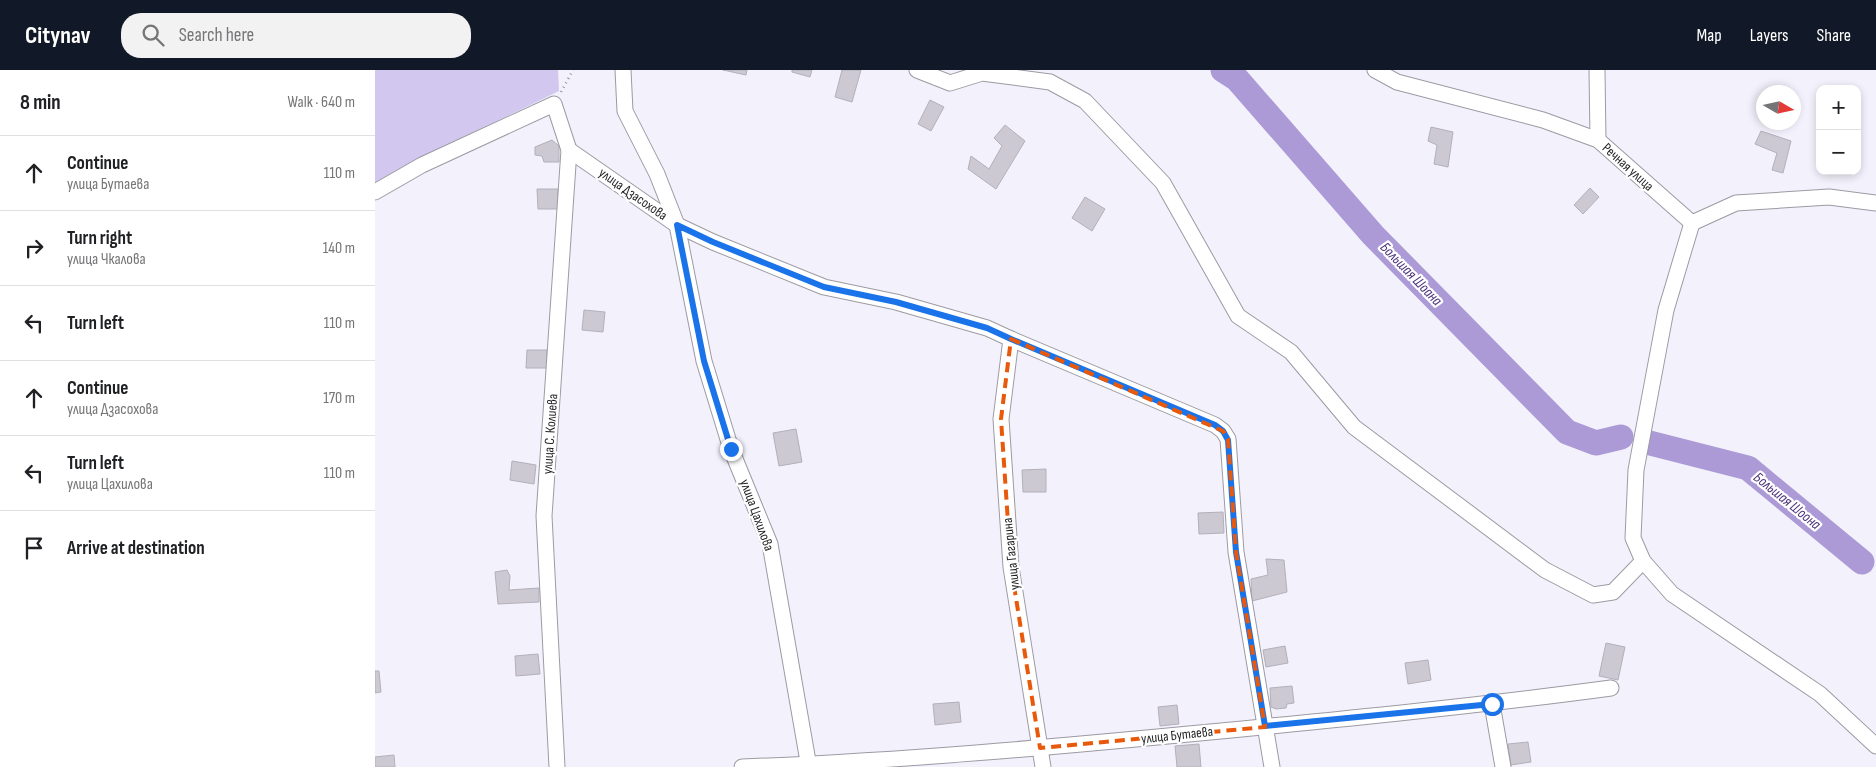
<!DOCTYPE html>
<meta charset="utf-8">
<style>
:root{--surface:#fff;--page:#f2f2f2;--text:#202124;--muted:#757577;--line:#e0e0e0;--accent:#111827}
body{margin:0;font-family:"Sofia Sans Condensed",sans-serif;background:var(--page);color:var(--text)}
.controls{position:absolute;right:15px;top:15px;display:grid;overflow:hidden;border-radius:10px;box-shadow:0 2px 8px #0003}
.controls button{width:45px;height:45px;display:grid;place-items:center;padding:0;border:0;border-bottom:1px solid var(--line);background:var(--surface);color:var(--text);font:25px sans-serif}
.compass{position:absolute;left:1381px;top:15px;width:45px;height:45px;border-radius:50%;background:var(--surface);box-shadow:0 2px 8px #0003;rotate:99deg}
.stop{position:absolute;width:15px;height:15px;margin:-11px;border:4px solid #1a73e8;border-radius:50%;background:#fff}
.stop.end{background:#1a73e8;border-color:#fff;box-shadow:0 1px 5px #0008}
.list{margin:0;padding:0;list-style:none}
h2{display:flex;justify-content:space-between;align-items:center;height:65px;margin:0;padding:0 20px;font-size:21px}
h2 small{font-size:16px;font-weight:400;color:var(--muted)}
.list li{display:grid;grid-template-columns:32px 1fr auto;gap:15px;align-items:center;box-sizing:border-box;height:75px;padding:0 20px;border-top:1px solid var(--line)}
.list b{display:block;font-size:19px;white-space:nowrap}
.list p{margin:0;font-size:16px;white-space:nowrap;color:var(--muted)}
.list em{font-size:16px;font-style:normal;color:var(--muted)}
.icon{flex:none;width:28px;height:28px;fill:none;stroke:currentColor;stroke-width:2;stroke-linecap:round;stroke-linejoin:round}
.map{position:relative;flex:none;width:1501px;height:697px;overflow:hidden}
header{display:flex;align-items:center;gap:30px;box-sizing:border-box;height:70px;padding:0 25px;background:var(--accent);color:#fff}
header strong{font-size:24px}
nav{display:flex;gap:28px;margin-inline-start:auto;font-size:18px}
.search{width:350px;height:45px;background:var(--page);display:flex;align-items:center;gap:12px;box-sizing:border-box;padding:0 18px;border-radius:20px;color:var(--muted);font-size:19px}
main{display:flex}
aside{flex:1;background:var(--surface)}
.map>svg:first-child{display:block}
.green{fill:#d2c7ee}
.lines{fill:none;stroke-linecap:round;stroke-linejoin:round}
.river{stroke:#ac9ad7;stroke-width:25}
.building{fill:#ccc9d3;stroke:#b3b0ba}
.minor-casing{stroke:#9c9aa3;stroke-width:17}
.path{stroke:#939198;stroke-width:2.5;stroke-dasharray:1 4;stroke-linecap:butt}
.minor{stroke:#fff;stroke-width:15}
.route{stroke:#1a73e8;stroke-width:6}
.marked{fill:none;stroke:#e8590c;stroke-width:4;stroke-dasharray:10 6;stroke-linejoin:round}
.labels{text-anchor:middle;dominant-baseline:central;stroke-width:4.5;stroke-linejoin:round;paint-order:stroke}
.street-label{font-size:14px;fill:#201f22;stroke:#fff}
.water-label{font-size:15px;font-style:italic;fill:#4e347d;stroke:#fff}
</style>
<header>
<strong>Citynav</strong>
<div class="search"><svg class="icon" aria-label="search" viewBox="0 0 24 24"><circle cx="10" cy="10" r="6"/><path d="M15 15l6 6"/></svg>Search here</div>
<nav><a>Map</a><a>Layers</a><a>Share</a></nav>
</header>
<main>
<aside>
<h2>8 min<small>Walk · 640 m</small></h2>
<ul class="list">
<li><svg class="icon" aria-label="ahead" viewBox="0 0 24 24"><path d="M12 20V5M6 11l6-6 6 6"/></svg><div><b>Continue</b><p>улица Бутаева</p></div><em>110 m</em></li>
<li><svg class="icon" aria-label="right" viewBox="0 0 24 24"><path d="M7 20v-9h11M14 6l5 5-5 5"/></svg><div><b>Turn right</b><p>улица Чкалова</p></div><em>140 m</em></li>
<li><svg class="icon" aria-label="left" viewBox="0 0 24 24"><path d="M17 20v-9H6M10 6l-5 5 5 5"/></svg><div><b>Turn left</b></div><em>110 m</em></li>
<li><svg class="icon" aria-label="ahead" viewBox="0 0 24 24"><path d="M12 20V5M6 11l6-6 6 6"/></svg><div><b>Continue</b><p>улица Дзасохова</p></div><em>170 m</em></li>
<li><svg class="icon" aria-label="left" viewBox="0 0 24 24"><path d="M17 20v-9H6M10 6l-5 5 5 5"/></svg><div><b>Turn left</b><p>улица Цахилова</p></div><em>110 m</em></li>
<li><svg class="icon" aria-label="arrive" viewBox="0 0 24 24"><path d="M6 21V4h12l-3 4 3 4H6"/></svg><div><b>Arrive at destination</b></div></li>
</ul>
</aside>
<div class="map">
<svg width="1501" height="697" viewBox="0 0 1501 697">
<rect width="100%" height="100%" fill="#f3f1fb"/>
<!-- green -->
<polygon class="green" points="0,0 183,0 184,21 33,94 0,113"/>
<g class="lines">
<!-- river -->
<g class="river">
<polyline points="848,0 862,9 998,165 1192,362 1221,373 1246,367"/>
<polyline points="1271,372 1373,398 1487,492"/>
</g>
</g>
<!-- building -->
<g class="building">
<polygon points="348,0 372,0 371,5"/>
<polygon points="417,0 437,0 435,7 417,2"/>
<polygon points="467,0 486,0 477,32 460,27"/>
<polygon points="555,30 569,37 556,61 543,54"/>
<polygon points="630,55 650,71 621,119 593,99 596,86 614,99 627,76 619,68"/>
<polygon points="1056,57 1078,62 1073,97 1059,94 1062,75 1053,71"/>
<polygon points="1386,61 1416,71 1408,103 1397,100 1402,83 1380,74"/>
<polygon points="177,70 184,76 184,92 169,92 167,86 160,85 160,77"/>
<polygon points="1215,118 1224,127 1208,144 1199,135"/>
<polygon points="162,119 183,119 183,139 163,139"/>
<polygon points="710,127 730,139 717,161 697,148"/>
<polygon points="209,240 230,242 228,262 207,260"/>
<polygon points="152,280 172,280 172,298 151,298"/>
<polygon points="421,359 427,392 404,396 398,363"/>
<polygon points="137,391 161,395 159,414 135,410"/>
<polygon points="671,399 671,422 648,422 647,400"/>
<polygon points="848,442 849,463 824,464 823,443"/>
<polygon points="891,489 909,490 912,522 877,531 876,509 893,505"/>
<polygon points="132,500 135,506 134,520 164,518 164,532 123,534 120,502"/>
<polygon points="1231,573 1250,577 1243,610 1224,606"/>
<polygon points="910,576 913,593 891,597 888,580"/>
<polygon points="163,584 165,604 141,606 140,586"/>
<polygon points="1053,590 1056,610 1033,614 1030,593"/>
<polygon points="0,601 4,601 6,622 0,623"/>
<polygon points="917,616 919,633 912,634 911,638 901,639 896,637 895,618"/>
<polygon points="584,632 586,652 560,655 558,634"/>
<polygon points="802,635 804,654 785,656 783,637"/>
<polygon points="1153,672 1156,692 1136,695 1133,674"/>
<polygon points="824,674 826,697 802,697 800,676"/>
<polygon points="19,685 20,697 0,697 0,687"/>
</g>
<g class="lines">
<!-- minor casing -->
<g class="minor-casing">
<g id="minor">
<polyline points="248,0 250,41 282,104 302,155 329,291 356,379 395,474 434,697"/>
<polyline points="542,0 575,13 607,3 675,12 710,31 788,113 863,246 916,282 979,357 1170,500 1218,525 1238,522 1268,491"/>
<polyline points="1000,0 1022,12 1168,50 1223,70 1317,153 1361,133 1454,127 1501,133"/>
<polyline points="1222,0 1223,70"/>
<polyline points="194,80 302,155 338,172 449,217 521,232 612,258 636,269 840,355 848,361 853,369 861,482 897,697"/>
<polyline points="0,122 47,95 179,34 194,80 169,446 182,697"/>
<polyline points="1317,153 1291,240 1261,400 1258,468 1268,491 1297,524 1445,624 1501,676"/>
<polyline points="636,269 626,349 636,497 668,697"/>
<polyline points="1117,634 1128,697"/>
<path d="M367,697C524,691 679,677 835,662C969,649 1102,636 1236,618"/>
</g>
</g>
<!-- path -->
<polyline class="path" points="186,22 198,0"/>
<!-- minor -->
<use href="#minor" class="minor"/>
</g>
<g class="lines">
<!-- route -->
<polyline class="route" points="356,379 329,291 302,155 338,172 449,217 521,232 612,258 636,269 840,355 848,361 853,370 861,482 890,656 1117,634"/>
</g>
<!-- marked area -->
<path class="marked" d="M636,269L848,361L853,369L861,482L890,657L665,678L636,497L626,349Z"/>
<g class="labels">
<!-- street labels -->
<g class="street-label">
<text transform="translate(1253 97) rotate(42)">Речная улица</text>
<text transform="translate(258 124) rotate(35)">улица Дзасохова</text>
<text transform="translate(175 364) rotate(-86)">улица С. Колиева</text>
<text transform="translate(382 445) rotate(70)">улица Цахилова</text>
<text transform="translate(636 484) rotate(-96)">улица Гагарина</text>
<text transform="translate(802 665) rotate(-6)">улица Бутаева</text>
</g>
<!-- water labels -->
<g class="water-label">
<text transform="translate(1036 204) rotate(46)">Большая Шоана</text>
<text transform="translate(1412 431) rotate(39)">Большая Шоона</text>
</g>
</g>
</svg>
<div class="controls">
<button>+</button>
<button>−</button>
</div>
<svg class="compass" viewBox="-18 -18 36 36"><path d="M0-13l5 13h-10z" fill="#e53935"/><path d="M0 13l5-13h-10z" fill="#757577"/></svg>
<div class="stop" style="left:1117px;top:634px"></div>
<div class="stop end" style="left:356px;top:379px"></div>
</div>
</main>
